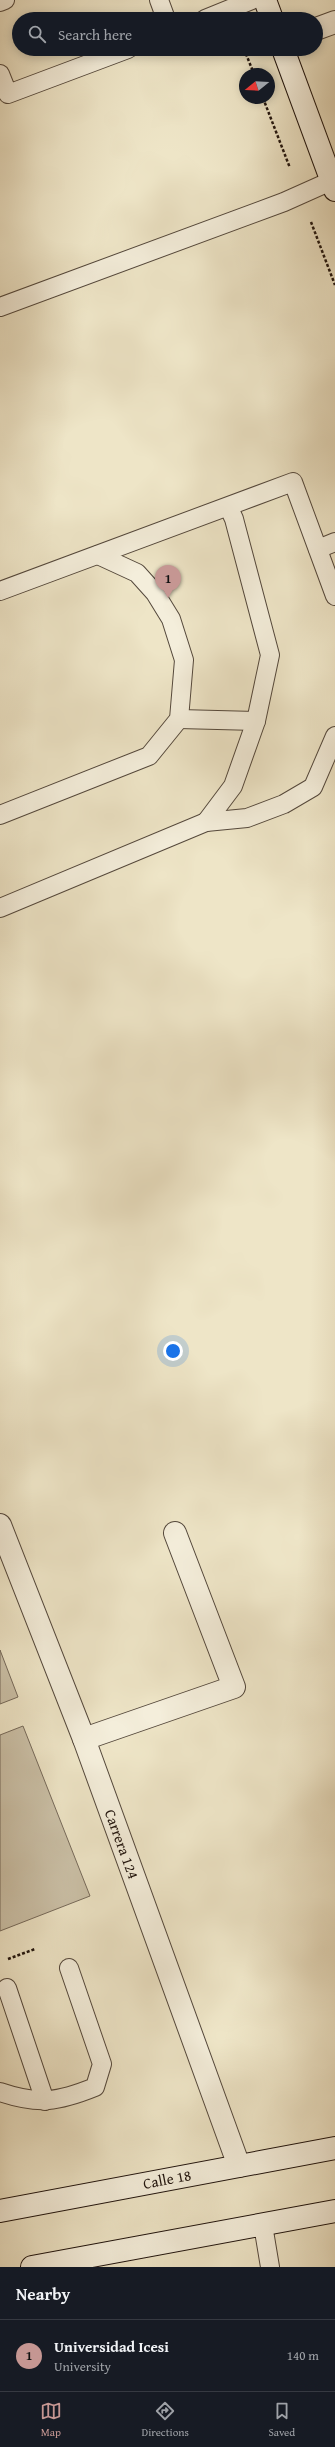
<!DOCTYPE html>
<style>
:root{--surface:#171b24;--page:#20242c;--text:#f1f3f6;--muted:#9ea1a6;--line:#363941;--accent:#c59692}
body{margin:0;font-family:"Gentium Book Plus",serif;background:var(--page);color:var(--text)}
.compass{position:absolute;left:239px;top:68px;width:36px;height:36px;border-radius:50%;background:var(--surface);box-shadow:0 2px 10px #0003;rotate:252deg}
.you{position:absolute;left:173px;top:1351px;width:14px;height:14px;margin:-10px;border:3px solid #fff;border-radius:50%;background:#1a73e8;box-shadow:0 0 0 6px #1a73e833}
.badge{display:grid;place-items:center;width:26px;height:26px;border-radius:50%;background:var(--accent);color:#111;font-size:13px;font-weight:700}
.pin{position:absolute;translate:-50% -33px;filter:drop-shadow(0 1px 2px #0008)}
.pin::after{content:'';position:absolute;top:21px;width:14px;height:12px;background:inherit;clip-path:polygon(0 0,100% 0,50% 100%)}
.list{margin:0;padding:0;list-style:none}
h2{display:flex;justify-content:space-between;align-items:center;height:52px;margin:0;padding:0 16px;font-size:17px}
h2 small{font-size:13px;font-weight:400;color:var(--muted)}
.list li{display:grid;grid-template-columns:26px 1fr auto;gap:12px;align-items:center;box-sizing:border-box;height:72px;padding:0 16px;border-top:1px solid var(--line)}
.list b{display:block;font-size:15px;white-space:nowrap}
.list p{margin:0;font-size:13px;white-space:nowrap;color:var(--muted)}
.list em{font-size:13px;font-style:normal;color:var(--muted)}
.icon{flex:none;width:22px;height:22px;fill:none;stroke:currentColor;stroke-width:2;stroke-linecap:round;stroke-linejoin:round}
.map{position:relative;flex:none;width:335px;height:2267px;overflow:hidden}
.search{position:absolute;background:var(--surface);box-shadow:0 2px 10px #0003;left:12px;right:12px;top:12px;height:44px;display:flex;align-items:center;gap:10px;box-sizing:border-box;padding:0 14px;border-radius:22px;color:var(--muted);font-size:15px}
.sheet{height:124px;background:var(--surface)}
nav{display:flex;justify-content:space-around;align-items:center;box-sizing:border-box;height:56px;border-top:1px solid var(--line);background:var(--surface);font-size:11px;color:var(--muted)}
nav a{display:grid;justify-items:center;gap:2px}
nav .on{color:var(--accent)}
.map>svg:first-child{display:block}
.green{fill:#cbc1a8;stroke:#766a5b}
.lines{fill:none;stroke-linecap:round;stroke-linejoin:round}
.service-casing{stroke:#54483c;stroke-width:20}
.minor-casing{stroke:#54483c;stroke-width:24}
.secondary-casing{stroke:#20140e;stroke-width:24}
.path{stroke:#20140e;stroke-width:2.5;stroke-dasharray:3 2;stroke-linecap:butt}
.service{stroke:#f4eedb;stroke-width:18}
.minor{stroke:#f4eedb;stroke-width:22}
.secondary{stroke:#f4eedb;stroke-width:22}
.labels{text-anchor:middle;dominant-baseline:central;stroke-width:3.5;stroke-linejoin:round;paint-order:stroke}
.street-label{font-size:15px;fill:#20140e;stroke:#f4eedb}
</style>
<div class="map">
<svg width="335" height="2267" viewBox="0 0 335 2267">
<rect width="100%" height="100%" fill="#eee5c7"/>
<filter id="stains"><feTurbulence type="fractalNoise" baseFrequency=".005" numOctaves="4"/><feColorMatrix values="0 0 0 0 .2 0 0 0 0 .09 0 0 0 0 .02 0 0 0 .5 -.17"/></filter>
<radialGradient id="worn" r=".72"><stop offset=".6" stop-color="#630" stop-opacity="0"/><stop offset="1" stop-color="#630" stop-opacity=".3"/></radialGradient>
<!-- green -->
<g class="green">
<polygon points="0,1650 18,1697 0,1704"/>
<polygon points="23,1726 90,1896 0,1931 0,1735"/>
</g>
<g class="lines">
<!-- service casing -->
<g class="service-casing">
<g id="service">
<polyline points="159,0 166,19"/>
<polyline points="0,2 5,0"/>
<polyline points="205,19 252,0"/>
<polyline points="0,74 8,94 128,49"/>
<polyline points="0,307 284,202 331,181"/>
<polyline points="318,549 335,542"/>
<polyline points="0,591 293,482 335,596"/>
<polyline points="179,719 256,721"/>
<polyline points="0,815 149,756 179,719 184,660 171,619 155,593 137,573 98,555"/>
<polyline points="206,822 233,786 256,721 270,655 234,519 229,508"/>
<polyline points="0,908 206,822 247,818 284,804 313,787 335,736"/>
<polyline points="7,1988 45,2101"/>
<path d="M0,2092C38,2105 58,2102 95,2087L102,2064L69,1968"/>
<polyline points="263,2225 270,2267"/>
</g>
</g>
<!-- minor casing -->
<g class="minor-casing">
<g id="minor">
<polyline points="316,29 335,22"/>
<polyline points="0,1525 84,1739 239,2166"/>
<polyline points="84,1739 234,1687 175,1533"/>
</g>
</g>
<!-- secondary casing -->
<g class="secondary-casing">
<g id="secondary">
<polyline points="265,0 272,19"/>
<polyline points="283,49 335,190"/>
<polyline points="0,2211 335,2148"/>
<polyline points="32,2267 335,2211"/>
</g>
</g>
<!-- path -->
<g class="path">
<polyline points="244,49 254,74"/>
<polyline points="263,98 290,168"/>
<polyline points="311,222 335,285"/>
<polyline points="8,1959 35,1949"/>
</g>
<!-- service -->
<use href="#service" class="service"/>
<!-- minor -->
<use href="#minor" class="minor"/>
<!-- secondary -->
<use href="#secondary" class="secondary"/>
</g>
<g class="labels">
<!-- street labels -->
<g class="street-label">
<text transform="translate(122 1844) rotate(70)">Carrera 124</text>
<text transform="translate(167 2179) rotate(-11)">Calle 18</text>
</g>
</g>
<rect width="100%" height="100%" filter="url(#stains)"/>
<rect width="100%" height="100%" fill="url(#worn)"/>
</svg>
<svg class="compass" viewBox="-18 -18 36 36"><path d="M0-13l5 13h-10z" fill="#e53935"/><path d="M0 13l5-13h-10z" fill="#9ea1a6"/></svg>
<div class="you"></div>
<div class="pin badge" style="left:168px;top:598px">1</div>
<div class="search"><svg class="icon" aria-label="search" viewBox="0 0 24 24"><circle cx="10" cy="10" r="6"/><path d="M15 15l6 6"/></svg>Search here</div>
</div>
<section class="sheet">
<h2>Nearby<small></small></h2>
<ul class="list">
<li><span class="badge">1</span><div><b>Universidad Icesi</b><p>University</p></div><em>140 m</em></li>
</ul>
</section>
<nav>
<a class="on"><svg class="icon" aria-label="map" viewBox="0 0 24 24"><path d="M3 6l6-2 6 2 6-2v14l-6 2-6-2-6 2zM9 4v14M15 6v14"/></svg>Map</a>
<a><svg class="icon" aria-label="directions" viewBox="0 0 24 24"><path d="M12 3l9 9-9 9-9-9zM9 14v-3h6M13 9l2 2-2 2"/></svg>Directions</a>
<a><svg class="icon" aria-label="saved" viewBox="0 0 24 24"><path d="M7 4h10v16l-5-4-5 4z"/></svg>Saved</a>
</nav>
